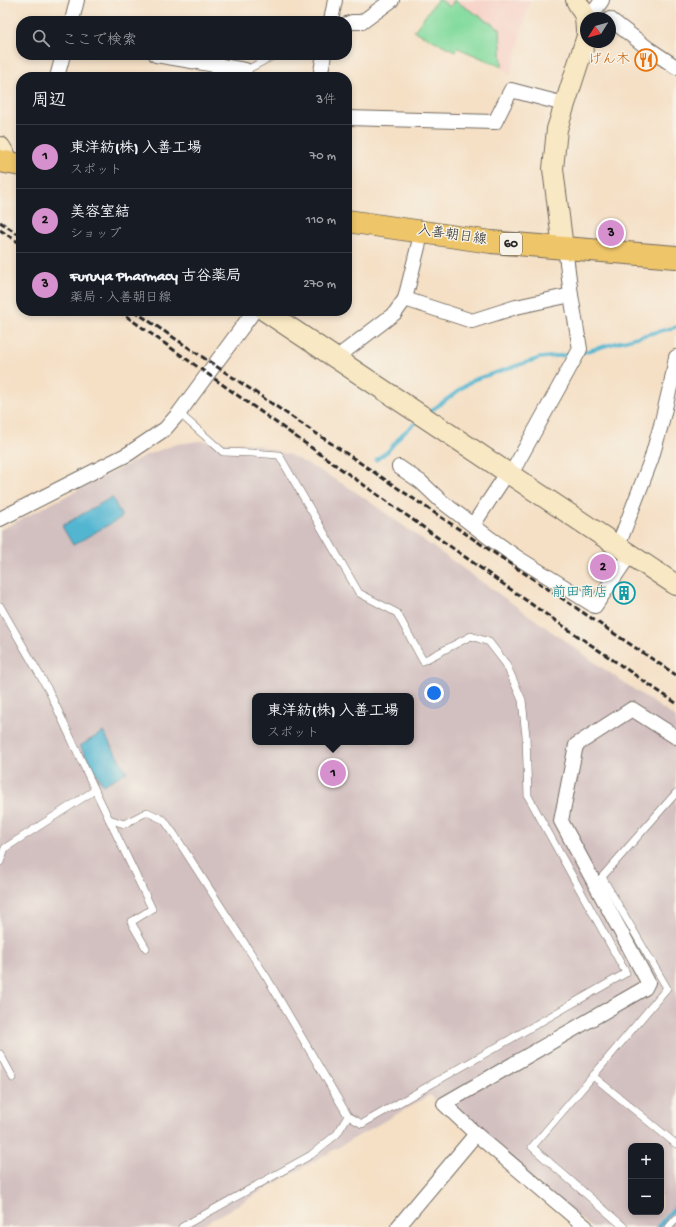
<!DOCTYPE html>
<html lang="ja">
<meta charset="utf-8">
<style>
:root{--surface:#171b24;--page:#20242c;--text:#f1f3f6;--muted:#9ea1a6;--line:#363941;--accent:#d690ce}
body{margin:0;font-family:"Gochi Hand","Klee One",sans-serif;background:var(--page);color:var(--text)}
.controls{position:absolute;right:12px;bottom:12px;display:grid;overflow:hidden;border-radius:8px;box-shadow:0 2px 6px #0003}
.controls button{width:36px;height:36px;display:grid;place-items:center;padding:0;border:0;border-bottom:1px solid var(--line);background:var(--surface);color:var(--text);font:20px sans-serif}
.compass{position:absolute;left:580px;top:12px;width:36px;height:36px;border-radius:50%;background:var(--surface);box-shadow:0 2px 6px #0003;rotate:233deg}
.you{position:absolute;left:434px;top:693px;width:14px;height:14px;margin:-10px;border:3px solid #fff;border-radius:50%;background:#1a73e8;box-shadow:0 0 0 6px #1a73e833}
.badge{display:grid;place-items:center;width:26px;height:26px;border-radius:50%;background:var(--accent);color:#111;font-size:13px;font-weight:700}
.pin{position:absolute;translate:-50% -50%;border:2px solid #fff;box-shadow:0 1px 4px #0006}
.popup{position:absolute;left:252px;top:693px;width:162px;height:52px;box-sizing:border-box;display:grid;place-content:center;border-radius:8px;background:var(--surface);filter:drop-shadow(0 1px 3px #0005);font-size:13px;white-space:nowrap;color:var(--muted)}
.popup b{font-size:15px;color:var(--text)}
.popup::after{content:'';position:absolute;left:50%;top:100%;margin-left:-8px;border:8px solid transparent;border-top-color:var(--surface)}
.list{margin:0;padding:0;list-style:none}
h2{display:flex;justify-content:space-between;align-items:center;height:52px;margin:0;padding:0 16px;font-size:17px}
h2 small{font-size:13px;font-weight:400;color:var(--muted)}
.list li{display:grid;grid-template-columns:26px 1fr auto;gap:12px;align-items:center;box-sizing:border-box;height:64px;padding:0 16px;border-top:1px solid var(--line)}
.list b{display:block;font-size:15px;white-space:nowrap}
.list p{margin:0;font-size:13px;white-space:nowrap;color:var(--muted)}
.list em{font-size:13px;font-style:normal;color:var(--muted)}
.icon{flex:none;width:22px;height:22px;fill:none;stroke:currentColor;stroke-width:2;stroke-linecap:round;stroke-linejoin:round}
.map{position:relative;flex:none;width:676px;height:1227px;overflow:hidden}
.search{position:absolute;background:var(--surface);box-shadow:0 2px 6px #0003;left:16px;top:16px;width:336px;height:44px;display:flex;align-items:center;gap:10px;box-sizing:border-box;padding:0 14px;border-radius:16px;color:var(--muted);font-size:15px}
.panel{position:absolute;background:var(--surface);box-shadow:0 2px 6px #0003;left:16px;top:72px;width:336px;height:244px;border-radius:16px}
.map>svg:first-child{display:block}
.built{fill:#f7d1c6}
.industrial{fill:#d2bfbf;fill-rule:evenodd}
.green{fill:#84db9f;stroke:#588365}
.water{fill:#52b6d1;stroke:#3e707e}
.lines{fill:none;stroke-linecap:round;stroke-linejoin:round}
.stream{stroke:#52b6d1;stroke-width:3.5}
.lane-casing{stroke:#726a61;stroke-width:8}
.street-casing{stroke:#726a61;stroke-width:16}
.secondary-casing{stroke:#726a61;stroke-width:22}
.primary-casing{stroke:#726a61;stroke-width:24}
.lane{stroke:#fff;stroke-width:7}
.street{stroke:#fff;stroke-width:14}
.secondary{stroke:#f8e8c3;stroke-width:20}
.primary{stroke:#eec569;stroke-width:22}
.rail{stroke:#2b2b2b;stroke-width:3;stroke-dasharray:6 3;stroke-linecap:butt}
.labels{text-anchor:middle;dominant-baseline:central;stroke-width:3;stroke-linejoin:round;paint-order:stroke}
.shield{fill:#f7f3e8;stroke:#686764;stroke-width:1}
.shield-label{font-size:13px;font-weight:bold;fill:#2b2b2b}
.food-label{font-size:14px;fill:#c56008;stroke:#f7f3e8;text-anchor:end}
.street-label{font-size:14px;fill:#2b2b2b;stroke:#f7f3e8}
.culture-label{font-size:14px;fill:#0d838f;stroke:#f7f3e8;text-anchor:end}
</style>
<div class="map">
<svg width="676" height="1227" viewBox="0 0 676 1227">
<rect width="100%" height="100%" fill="#f7f3e8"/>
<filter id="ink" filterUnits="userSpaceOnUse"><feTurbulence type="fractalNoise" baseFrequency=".025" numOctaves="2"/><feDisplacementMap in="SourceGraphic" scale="8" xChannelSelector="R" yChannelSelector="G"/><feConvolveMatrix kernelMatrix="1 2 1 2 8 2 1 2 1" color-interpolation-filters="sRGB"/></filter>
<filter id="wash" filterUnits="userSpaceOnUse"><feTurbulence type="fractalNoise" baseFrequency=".012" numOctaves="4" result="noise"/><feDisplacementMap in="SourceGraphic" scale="16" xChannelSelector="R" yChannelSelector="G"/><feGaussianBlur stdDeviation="0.9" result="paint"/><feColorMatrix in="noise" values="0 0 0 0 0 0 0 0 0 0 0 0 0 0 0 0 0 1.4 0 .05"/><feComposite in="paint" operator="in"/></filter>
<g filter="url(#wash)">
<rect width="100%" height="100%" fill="#f5e0c6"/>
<!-- built -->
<polygon class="built" points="437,0 530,0 510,76 502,67 458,48 455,51 414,31"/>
<!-- industrial -->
<path class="industrial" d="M199,441L231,442L253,444L290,455L322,472L353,490L607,671L676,718V1227H591L430,1095L199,1227H0V530L146,455L177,444ZM255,696H411V742H255ZM631,1146H661V1212H631Z"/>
<!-- green -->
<polygon class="green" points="437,0 441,0 450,7 454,0 500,29 502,67 458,48 455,51 414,31"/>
<!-- water -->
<g class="water">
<polygon points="112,497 122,517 73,545 62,526"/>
<polygon points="103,732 127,772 103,785 80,746"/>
</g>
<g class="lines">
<!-- stream -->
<g class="stream">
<polyline points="584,352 633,338 676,327"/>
<polyline points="428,413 473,380 540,358 574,354"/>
<polyline points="376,460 388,451 402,434 419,420"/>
<polyline points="658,1227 676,1206"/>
</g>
</g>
</g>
<g filter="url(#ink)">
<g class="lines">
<!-- lane casing -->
<g class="lane-casing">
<g id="lane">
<polyline points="233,77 275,55"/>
<polyline points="179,413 223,452 252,453 279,455 359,593 397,613 423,661 471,636 489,642 506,664 522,700 526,736 528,796 626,973 362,1124 348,1116"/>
<polyline points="0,606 49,691 95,790 5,848 0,862"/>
<polyline points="95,790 152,909 131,922 146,948"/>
<polyline points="676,793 602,877 667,988 593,1076 676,1144"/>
<polyline points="109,819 124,824 147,812 164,820 174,834 267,978 348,1116 337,1134 311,1155 182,1227"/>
<polyline points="0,1054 13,1078"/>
<polyline points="593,1076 532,1147 624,1227"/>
<polyline points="669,1227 676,1219"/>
</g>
</g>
<!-- street casing -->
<g class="street-casing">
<g id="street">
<polyline points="585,16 596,9 602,0"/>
<polyline points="610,19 649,49 676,67"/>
<polyline points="72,21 77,0"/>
<polyline points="331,21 335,0"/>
<polyline points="347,24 352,22 362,22 392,0"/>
<polyline points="156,55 245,70"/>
<polyline points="57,77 63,55"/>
<polyline points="320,77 324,55"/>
<polyline points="347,118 495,122 511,90 564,104"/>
<polyline points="405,299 422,231"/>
<polyline points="676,357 672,379 676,380"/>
<polyline points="336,358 395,313 405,299 472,321 516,307 571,295"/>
<polyline points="399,467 421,482 441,501 491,539 518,558 595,606 630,554"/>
<polyline points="511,474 580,349 571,295 566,255 563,248"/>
<polyline points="0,519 128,454 165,429 179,413 254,311"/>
<polyline points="473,525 508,472"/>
<polyline points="618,546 651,460 661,425 672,379"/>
<polyline points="398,1227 476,1134"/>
<polyline points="586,1227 476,1134 444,1104 645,988 648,982 561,821 576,745 632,709 676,737"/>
</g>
</g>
<!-- secondary casing -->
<g class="secondary-casing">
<g id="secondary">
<polyline points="576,0 585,16 586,30"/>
<polyline points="0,147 9,162"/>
<polyline points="563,248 553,169 557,129 586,39"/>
<polyline points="265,311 676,585"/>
</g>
</g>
<!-- primary casing -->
<g class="primary-casing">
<g id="primary">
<polyline points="0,161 21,165"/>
<polyline points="347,221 491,242 676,257"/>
</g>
</g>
<!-- lane -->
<use href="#lane" class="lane"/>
<!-- street -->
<use href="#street" class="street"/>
<!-- secondary -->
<use href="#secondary" class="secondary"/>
<!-- primary -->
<use href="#primary" class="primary"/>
<!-- rail -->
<g class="rail">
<polyline points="0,222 21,236"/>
<polyline points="0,230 21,244"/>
<polyline points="119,311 534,606 676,703"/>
<polyline points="134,311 676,675"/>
</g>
</g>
</g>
<!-- icons -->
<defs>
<g id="restaurant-ring" transform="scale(1.15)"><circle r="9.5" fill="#f7f3e8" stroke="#e8710a" stroke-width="1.5"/><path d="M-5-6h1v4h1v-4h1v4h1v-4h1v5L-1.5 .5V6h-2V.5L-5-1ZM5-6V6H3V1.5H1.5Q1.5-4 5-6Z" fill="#e8710a"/></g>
<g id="building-ring" transform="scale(1.15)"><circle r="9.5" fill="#f7f3e8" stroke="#0f9aa8" stroke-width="1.5"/><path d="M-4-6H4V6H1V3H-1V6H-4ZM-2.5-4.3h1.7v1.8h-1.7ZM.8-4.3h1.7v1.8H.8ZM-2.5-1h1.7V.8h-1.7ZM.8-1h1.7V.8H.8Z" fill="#0f9aa8"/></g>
</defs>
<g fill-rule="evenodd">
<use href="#restaurant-ring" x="646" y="60"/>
<use href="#building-ring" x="624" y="593"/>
</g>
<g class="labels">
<!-- shield labels -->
<rect class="shield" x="500" y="233" width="22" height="22" rx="3"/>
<g class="shield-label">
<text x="511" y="244">60</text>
</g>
<!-- food labels -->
<g class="food-label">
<text x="630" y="60">げん木</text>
</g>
<!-- street labels -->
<g class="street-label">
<text transform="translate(452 236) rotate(8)">入善朝日線</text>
</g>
<!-- culture labels -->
<g class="culture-label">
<text x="608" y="593">前田商店</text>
</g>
</g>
</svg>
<div class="controls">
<button>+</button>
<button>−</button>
</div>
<svg class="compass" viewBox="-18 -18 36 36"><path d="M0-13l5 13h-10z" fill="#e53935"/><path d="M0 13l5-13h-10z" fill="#9ea1a6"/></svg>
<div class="you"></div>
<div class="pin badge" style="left:333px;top:773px">1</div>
<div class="popup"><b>東洋紡(株) 入善工場</b>スポット</div>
<div class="pin badge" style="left:603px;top:567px">2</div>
<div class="pin badge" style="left:611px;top:233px">3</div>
<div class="search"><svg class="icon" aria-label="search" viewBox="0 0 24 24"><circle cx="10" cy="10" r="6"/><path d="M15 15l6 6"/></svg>ここで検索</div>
<section class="panel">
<h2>周辺<small>3件</small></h2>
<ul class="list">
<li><span class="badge">1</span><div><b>東洋紡(株) 入善工場</b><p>スポット</p></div><em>70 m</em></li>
<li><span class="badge">2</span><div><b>美容室結</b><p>ショップ</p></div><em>110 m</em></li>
<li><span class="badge">3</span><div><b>Furuya Pharmacy 古谷薬局</b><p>薬局 · 入善朝日線</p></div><em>270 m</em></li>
</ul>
</section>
</div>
